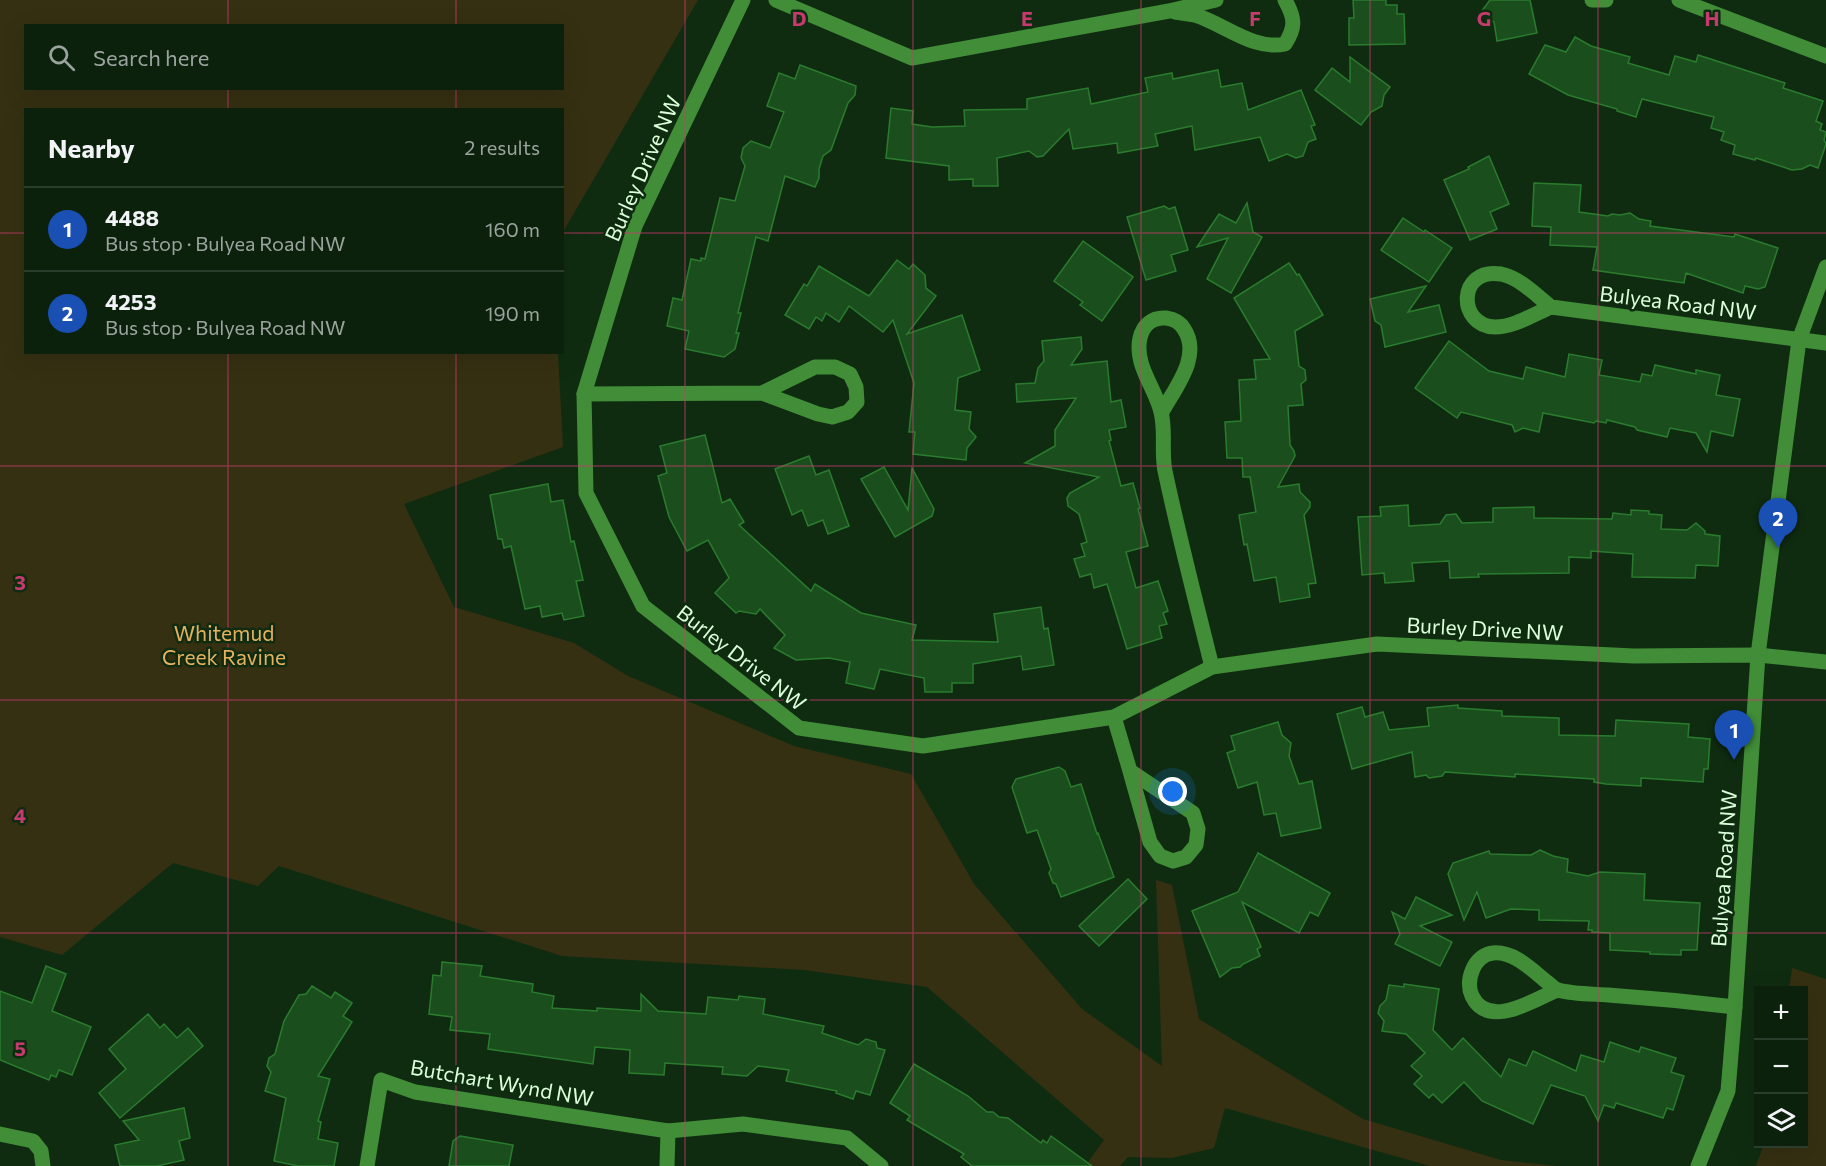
<!DOCTYPE html>
<meta charset="utf-8">
<style>
:root{--surface:#0b210c;--page:#192e1a;--text:#f1f3f6;--muted:#9aa39d;--line:#2b3e2d;--accent:#0b8043}
body{margin:0;font-family:Commissioner,sans-serif;background:var(--page);color:var(--text)}
.controls{position:absolute;right:18px;bottom:18px;display:grid;overflow:hidden;border-radius:0px;box-shadow:0 6px 24px #0002}
.controls button{width:54px;height:54px;display:grid;place-items:center;padding:0;border:0;border-bottom:2px solid var(--line);background:var(--surface);color:var(--text);font:30px sans-serif}
.you{position:absolute;left:1173px;top:792px;width:21px;height:21px;margin:-15px;border:4px solid #fff;border-radius:50%;background:#1a73e8;box-shadow:0 0 0 9px #1a73e833}
.badge{display:grid;place-items:center;width:39px;height:39px;border-radius:50%;background:var(--accent);color:#fff;font-size:20px;font-weight:700}
.pin{position:absolute;translate:-50% -50px;filter:drop-shadow(0 2px 3px #0008)}
.pin::after{content:'';position:absolute;top:32px;width:21px;height:18px;background:inherit;clip-path:polygon(0 0,100% 0,50% 100%)}
.list{margin:0;padding:0;list-style:none}
h2{display:flex;justify-content:space-between;align-items:center;height:78px;margin:0;padding:0 24px;font-size:26px}
h2 small{font-size:20px;font-weight:400;color:var(--muted)}
.list li{display:grid;grid-template-columns:39px 1fr auto;gap:18px;align-items:center;box-sizing:border-box;height:84px;padding:0 24px;border-top:2px solid var(--line)}
.list b{display:block;font-size:22px;white-space:nowrap}
.list p{margin:0;font-size:20px;white-space:nowrap;color:var(--muted)}
.list em{font-size:20px;font-style:normal;color:var(--muted)}
.icon{flex:none;width:33px;height:33px;fill:none;stroke:currentColor;stroke-width:2;stroke-linecap:round;stroke-linejoin:round}
.map{position:relative;flex:none;width:1826px;height:1166px;overflow:hidden}
.search{position:absolute;background:var(--surface);box-shadow:0 6px 24px #0002;left:24px;top:24px;width:540px;height:66px;display:flex;align-items:center;gap:15px;box-sizing:border-box;padding:0 21px;border-radius:0px;color:var(--muted);font-size:22px}
.panel{position:absolute;background:var(--surface);box-shadow:0 6px 24px #0002;left:24px;top:108px;width:540px;height:246px;border-radius:0px}
.map>svg:first-child{display:block}
.green{fill:#363012;fill-rule:evenodd}
.building{fill:#1a4e1d;stroke:#2b7b2f;stroke-width:1.5}
.lines{fill:none;stroke-linecap:round;stroke-linejoin:round}
.minor{stroke:#418d38;stroke-width:15}
.grid{fill:none;stroke:#c63b6e;stroke-width:1.5;stroke-opacity:0.55}
.labels{text-anchor:middle;dominant-baseline:central;stroke-width:5;stroke-linejoin:round;paint-order:stroke}
.street-label{font-size:21px;fill:#dbffda;stroke:#0f2c10}
.park-label{font-size:21px;fill:#e7b15e;stroke:#0f2c10}
.grid-label{font-size:20px;text-anchor:middle;font-weight:bold;fill:#c63b6e;stroke:#0f2c10;stroke-width:5;stroke-linejoin:round;paint-order:stroke}
</style>
<div class="map">
<svg width="1826" height="1166" viewBox="0 0 1826 1166">
<rect width="100%" height="100%" fill="#0f2c10"/>
<!-- green -->
<g class="green">
<path d="M0,0H698L563,232L562,110H26V352L558,353L563,447L404,504L454,607L574,643L628,676L794,746L911,774L974,884L1082,1009L1162,1066L1156,880L1172,885L1199,1019L1363,1119L1501,1160L1557,1166H1430L1225,1108L1214,1148L1172,1158L1128,1157L1120,1166H1085L1104,1140L927,987L804,970L562,956L279,866L258,886L173,863L62,955L0,937ZM26,26H562V88H26Z"/>
<polygon points="1792,968 1826,979 1826,1166 1756,1166 1764,1144 1804,1144 1804,990 1789,990"/>
</g>
<!-- building -->
<g class="building">
<polygon points="1353,0 1386,0 1386,5 1397,5 1397,14 1404,14 1405,44 1349,45 1349,18 1354,18"/>
<polygon points="1490,0 1530,0 1537,33 1497,41 1494,22 1487,18 1481,12"/>
<polygon points="1575,37 1591,46 1630,57 1628,63 1669,75 1675,56 1696,62 1698,55 1785,83 1783,88 1823,101 1816,121 1822,124 1820,130 1826,132 1824,140 1826,144 1818,168 1810,165 1802,169 1792,170 1756,158 1755,160 1733,154 1735,145 1721,140 1724,132 1711,128 1714,117 1642,99 1636,117 1617,111 1617,109 1568,95 1529,74 1545,45 1566,52"/>
<polygon points="1350,57 1390,87 1384,95 1382,106 1371,112 1361,125 1315,90 1332,68 1350,82"/>
<polygon points="800,65 856,86 855,95 848,103 831,150 823,156 819,169 819,178 815,187 785,176 768,241 756,237 738,313 741,313 736,333 739,333 735,349 724,357 685,349 689,331 667,326 673,298 682,300 691,259 701,261 701,258 705,259 720,198 735,201 745,166 741,158 743,148 751,141 770,148 784,112 767,106 779,73 795,79"/>
<polygon points="1218,70 1221,87 1242,83 1248,110 1301,90 1315,125 1311,126 1316,139 1308,142 1303,156 1296,158 1287,154 1269,161 1260,137 1195,150 1192,126 1155,134 1158,146 1118,153 1117,143 1073,149 1069,129 1043,156 1037,157 1029,151 997,158 998,186 973,186 973,179 949,180 949,166 886,158 891,108 913,111 912,124 932,127 965,126 964,110 1027,109 1027,99 1088,88 1091,104 1148,92 1145,78 1172,73 1173,79"/>
<polygon points="1489,156 1509,204 1490,212 1497,229 1470,240 1444,180 1469,169 1468,167"/>
<polygon points="1534,183 1581,185 1579,212 1608,216 1612,214 1620,215 1630,213 1639,219 1651,221 1650,226 1734,237 1735,234 1778,248 1765,287 1758,289 1745,286 1743,293 1686,273 1684,283 1593,270 1597,247 1550,245 1551,227 1532,226"/>
<polygon points="1247,203 1253,232 1262,237 1231,293 1207,279 1228,238 1197,247 1219,214 1236,223"/>
<polygon points="1164,206 1169,209 1175,207 1188,250 1171,255 1176,271 1146,280 1127,217"/>
<polygon points="1403,218 1424,232 1425,230 1452,248 1429,282 1381,250"/>
<polygon points="1083,241 1133,277 1102,321 1080,305 1083,302 1054,281"/>
<polygon points="897,260 909,269 913,264 925,275 926,288 936,296 907,334 962,315 980,370 958,378 955,410 971,412 969,429 976,437 967,448 966,460 913,454 915,432 909,432 914,383 893,320 883,332 849,306 839,322 826,313 822,321 816,317 809,329 785,315 804,284 807,286 819,266 869,296"/>
<polygon points="1289,263 1297,275 1299,274 1323,315 1295,331 1299,366 1305,370 1306,380 1301,384 1303,405 1288,406 1290,445 1294,451 1295,456 1278,487 1299,484 1300,492 1310,502 1310,507 1304,515 1316,583 1308,584 1310,597 1280,602 1276,577 1254,581 1247,544 1244,545 1239,515 1256,512 1250,477 1243,477 1242,458 1227,458 1225,422 1241,421 1239,380 1256,379 1254,360 1270,359 1234,298"/>
<polygon points="1426,286 1408,312 1439,305 1446,332 1385,347 1381,325 1375,321 1370,299"/>
<polygon points="1081,337 1082,349 1071,365 1107,361 1111,402 1121,400 1126,427 1109,430 1111,440 1109,441 1121,486 1133,483 1140,508 1138,509 1148,546 1126,552 1136,588 1158,581 1168,611 1163,613 1167,624 1159,626 1162,638 1127,649 1107,584 1094,588 1091,574 1080,577 1074,559 1085,556 1081,544 1087,542 1079,514 1068,506 1067,498 1070,493 1099,477 1025,463 1055,446 1055,430 1076,398 1017,402 1016,384 1035,383 1038,368 1044,361 1042,341"/>
<polygon points="1449,341 1489,371 1523,379 1526,367 1565,377 1569,354 1602,360 1599,375 1640,382 1642,374 1652,376 1655,365 1696,374 1696,370 1720,375 1716,395 1740,399 1733,436 1711,431 1707,452 1696,433 1670,428 1667,437 1637,430 1635,427 1607,420 1606,423 1596,421 1594,423 1543,413 1539,432 1523,428 1515,432 1512,425 1461,412 1457,418 1415,388"/>
<polygon points="705,435 722,503 730,499 744,522 739,525 811,591 815,584 861,613 916,625 912,640 998,642 994,614 1041,607 1044,629 1048,628 1054,665 1023,670 1021,656 973,664 973,683 952,683 952,692 925,692 924,678 880,669 874,689 846,683 850,662 829,658 796,660 774,648 785,635 760,609 756,614 739,611 736,613 715,593 729,578 708,540 687,551 669,517 658,476 667,473 660,446"/>
<polygon points="809,456 816,475 829,470 849,526 828,534 823,520 808,526 802,510 792,515 775,469"/>
<polygon points="884,467 908,510 912,468 934,509 932,516 895,537 861,479"/>
<polygon points="548,484 551,502 563,500 571,542 574,541 583,580 576,581 584,616 564,620 562,613 542,617 540,606 525,609 511,546 504,548 502,539 498,539 490,495"/>
<polygon points="1408,505 1409,526 1440,524 1446,515 1456,514 1462,523 1493,522 1493,508 1534,507 1534,518 1612,519 1613,513 1631,515 1631,510 1649,511 1649,514 1662,515 1661,529 1687,530 1696,523 1705,531 1705,534 1720,536 1718,566 1696,565 1695,578 1632,577 1633,554 1591,551 1591,558 1569,557 1569,573 1478,574 1479,577 1450,578 1449,561 1412,563 1414,581 1385,583 1384,573 1362,575 1358,517 1381,516 1380,507"/>
<polygon points="1458,705 1458,708 1502,711 1502,716 1559,718 1559,735 1615,736 1616,720 1689,724 1688,737 1710,739 1708,769 1704,769 1703,782 1641,778 1641,786 1606,784 1594,782 1594,779 1515,774 1515,777 1445,772 1442,776 1429,778 1426,775 1415,777 1412,752 1352,769 1337,714 1362,707 1365,717 1383,712 1389,730 1429,726 1427,708"/>
<polygon points="1278,722 1282,735 1291,743 1289,756 1299,784 1312,781 1321,828 1281,836 1276,813 1264,815 1257,782 1238,788 1227,753 1235,750 1231,736"/>
<polygon points="1059,767 1065,771 1071,787 1081,784 1097,834 1098,833 1114,877 1061,897 1056,884 1053,883 1049,873 1051,869 1037,830 1027,833 1012,787 1016,779"/>
<polygon points="1540,850 1553,856 1568,859 1567,872 1588,876 1600,872 1645,874 1644,900 1700,903 1697,950 1681,950 1681,955 1650,954 1650,952 1610,950 1610,933 1592,932 1592,930 1588,930 1589,921 1539,920 1539,910 1511,909 1486,918 1477,892 1464,920 1448,874 1453,863 1489,851 1490,854 1531,855"/>
<polygon points="1258,853 1330,893 1318,916 1310,912 1299,933 1242,902 1261,947 1257,949 1260,956 1243,964 1240,967 1232,968 1220,977 1192,911 1238,892"/>
<polygon points="1128,879 1147,899 1099,946 1079,926"/>
<polygon points="1416,897 1452,915 1420,926 1452,942 1440,966 1395,944 1400,934 1392,912 1405,919"/>
<polygon points="442,962 482,966 480,976 533,984 532,992 554,996 552,1008 597,1011 597,1008 641,1011 641,994 658,1011 706,1014 708,997 738,1000 739,996 765,999 763,1014 824,1026 822,1033 858,1045 866,1039 876,1042 877,1048 885,1050 870,1095 856,1091 853,1099 836,1093 837,1091 786,1081 789,1070 758,1066 747,1076 722,1074 723,1067 665,1063 664,1075 629,1073 630,1050 595,1047 593,1064 488,1049 490,1034 450,1030 452,1017 429,1014 433,975 441,976"/>
<polygon points="46,966 66,974 52,1011 91,1027 72,1075 59,1070 56,1077 51,1075 49,1080 0,1060 0,991 32,1003"/>
<polygon points="1404,984 1439,989 1433,1030 1452,1050 1463,1038 1501,1077 1509,1059 1526,1066 1533,1051 1576,1071 1581,1055 1604,1062 1610,1042 1639,1052 1641,1047 1676,1058 1671,1072 1684,1076 1673,1110 1667,1108 1663,1118 1616,1103 1614,1108 1604,1105 1598,1121 1585,1096 1551,1085 1533,1124 1482,1101 1464,1082 1442,1103 1433,1094 1429,1098 1414,1084 1422,1076 1411,1066 1425,1053 1406,1034 1382,1031 1384,1021 1378,1013 1380,1006 1386,1000 1389,985 1404,987"/>
<polygon points="312,986 331,998 335,992 352,1003 343,1016 352,1022 318,1076 330,1079 318,1121 321,1122 318,1139 338,1143 334,1166 298,1166 274,1161 286,1098 265,1091 271,1072 267,1066 269,1058 275,1054 284,1021 299,995 306,994"/>
<polygon points="148,1014 160,1028 164,1024 177,1038 188,1028 203,1046 120,1118 99,1093 126,1069 109,1049"/>
<polygon points="914,1064 968,1096 987,1112 993,1112 999,1117 1008,1118 1041,1143 1043,1140 1047,1143 1051,1136 1092,1166 972,1166 961,1157 964,1154 907,1120 910,1116 890,1103"/>
<polygon points="184,1108 190,1138 179,1141 184,1160 157,1166 120,1166 115,1145 139,1140 123,1121"/>
<polygon points="460,1136 513,1145 509,1166 449,1166 453,1141"/>
</g>
<g class="lines">
<!-- minor -->
<g class="minor">
<polyline points="743,0 635,226 584,394 586,493 643,606 799,728 923,746 1114,717 1212,667 1377,644 1634,656 1758,655 1826,662"/>
<polyline points="776,0 912,58 1169,11 1216,0"/>
<polyline points="1592,0 1606,0"/>
<polyline points="1679,0 1826,56"/>
<path d="M1175,12C1182,13 1188,14 1195,15C1224,24 1254,51 1285,44C1296,27 1295,18 1285,0"/>
<path d="M1551,307C1534,314 1514,327 1495,327C1457,326 1457,267 1501,274C1520,278 1536,295 1551,307L1826,343"/>
<polyline points="584,394 762,393 818,414 832,417 848,412 857,402 856,387 850,374 835,367 815,367 762,393"/>
<path d="M1162,412C1175,388 1202,356 1184,329C1180,322 1174,319 1166,318C1152,317 1143,325 1140,338C1134,365 1155,387 1161,412C1166,431 1161,452 1165,471C1179,537 1196,602 1212,667"/>
<polyline points="1114,717 1130,771 1133,782 1150,842 1160,856 1173,861 1186,857 1196,845 1198,829 1193,813 1130,771"/>
<path d="M1557,990C1534,1000 1488,1030 1472,996C1465,980 1474,955 1493,953C1514,951 1532,970 1547,982C1551,985 1554,989 1558,990C1571,994 1594,994 1608,995C1651,998 1693,1002 1735,1007"/>
<polyline points="0,1134 33,1141 41,1151 43,1166"/>
<polyline points="367,1166 381,1080 415,1092 668,1131 743,1124 847,1138 881,1166"/>
<polyline points="667,1166 668,1131"/>
<polyline points="1698,1166 1728,1091 1735,1007 1758,655 1799,340 1826,267"/>
</g>
</g>
<!-- grid -->
<path class="grid" d="M228,0V26M456,0V26M685,0V1166M913,0V1166M1141,0V1166M1370,0V1166M1598,0V1166M228,88V110M456,88V110M0,233H26M562,233H1826M228,352V1166M456,352V1166M0,466H1826M0,700H1826M0,933H1826"/>
<g class="labels">
<!-- street labels -->
<g class="street-label">
<text transform="translate(642 168) rotate(-66)">Burley Drive NW</text>
<text transform="translate(1678 302) rotate(7)">Bulyea Road NW</text>
<text transform="translate(1485 628) rotate(3)">Burley Drive NW</text>
<text transform="translate(742 657) rotate(38)">Burley Drive NW</text>
<text transform="translate(1723 868) rotate(-86)">Bulyea Road NW</text>
<text transform="translate(502 1082) rotate(10)">Butchart Wynd NW</text>
</g>
<!-- park labels -->
<g class="park-label">
<text x="224" y="632">Whitemud<tspan x="224" dy="24">Creek Ravine</tspan></text>
</g>
</g>
<g class="grid-label">
<text x="799" y="26">D</text>
<text x="1027" y="26">E</text>
<text x="1255" y="26">F</text>
<text x="1484" y="26">G</text>
<text x="1712" y="26">H</text>
<text x="20" y="590">3</text>
<text x="20" y="823">4</text>
<text x="20" y="1056">5</text>
</g>
</svg>
<div class="controls">
<button>+</button>
<button>−</button>
<button><svg class="icon" aria-label="layers" viewBox="0 0 24 24"><path d="M12 4l9 5-9 5-9-5zM3 14l9 5 9-5"/></svg></button>
</div>
<div class="you"></div>
<div class="pin badge" style="left:1734px;top:760px;background:#1a4fb4">1</div>
<div class="pin badge" style="left:1778px;top:548px;background:#1a4fb4">2</div>
<div class="search"><svg class="icon" aria-label="search" viewBox="0 0 24 24"><circle cx="10" cy="10" r="6"/><path d="M15 15l6 6"/></svg>Search here</div>
<section class="panel">
<h2>Nearby<small>2 results</small></h2>
<ul class="list">
<li><span class="badge" style="background:#1a4fb4">1</span><div><b>4488</b><p>Bus stop · Bulyea Road NW</p></div><em>160 m</em></li>
<li><span class="badge" style="background:#1a4fb4">2</span><div><b>4253</b><p>Bus stop · Bulyea Road NW</p></div><em>190 m</em></li>
</ul>
</section>
</div>
